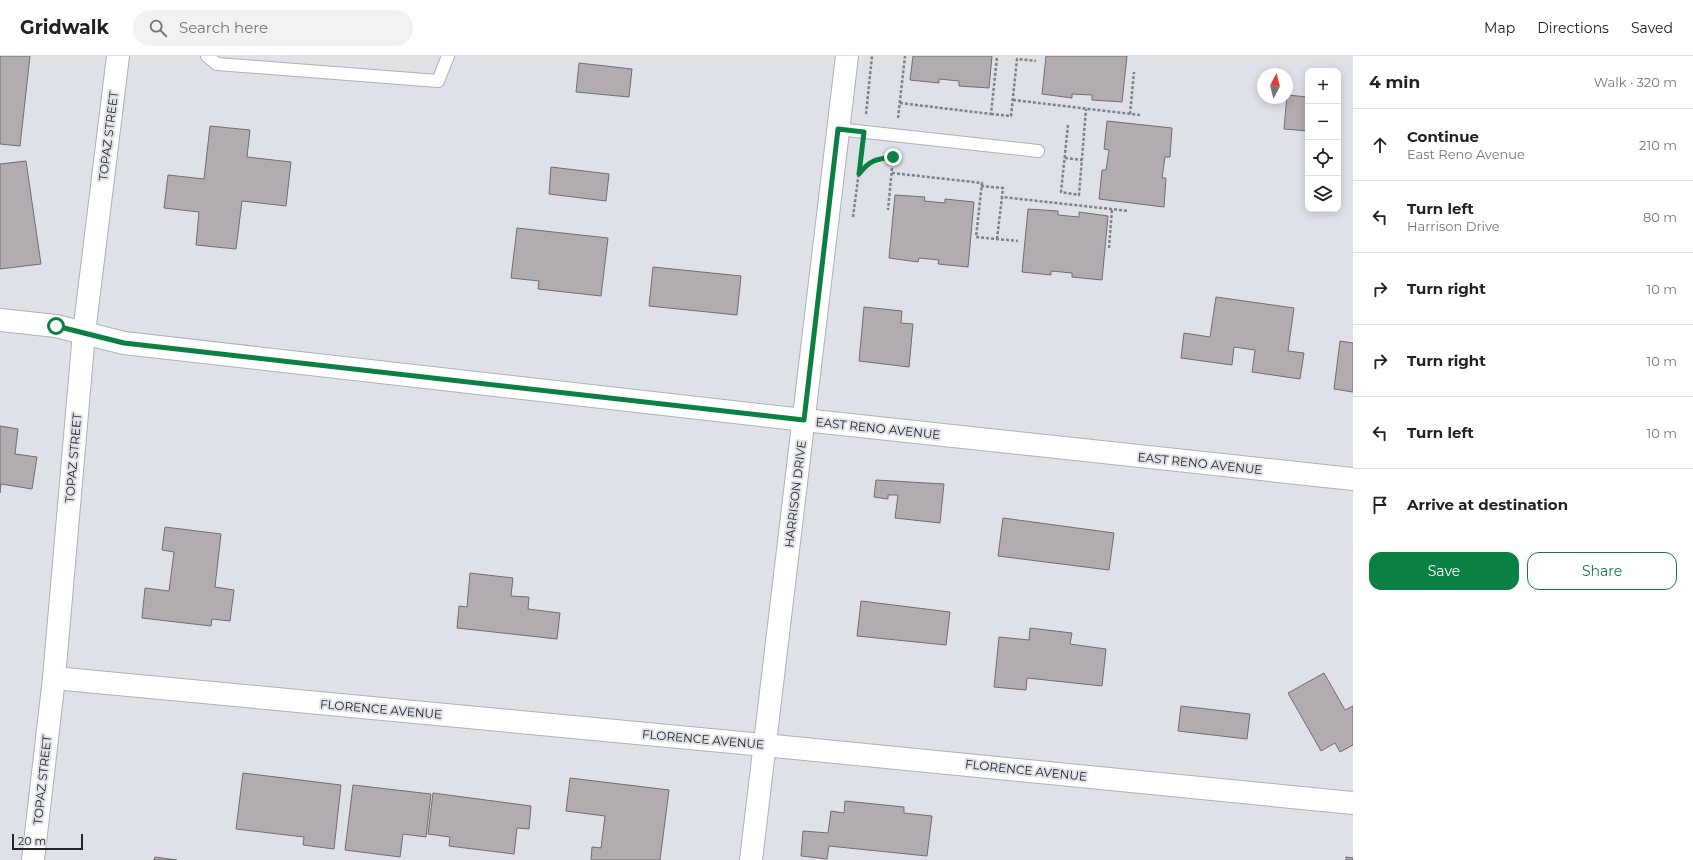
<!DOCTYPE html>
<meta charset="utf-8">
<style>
:root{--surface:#fff;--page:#f2f2f2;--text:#202124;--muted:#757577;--line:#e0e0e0;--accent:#0b8043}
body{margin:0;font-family:Montserrat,sans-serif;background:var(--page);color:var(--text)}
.controls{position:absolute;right:12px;top:12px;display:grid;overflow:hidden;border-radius:8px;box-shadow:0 2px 10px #0003}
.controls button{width:36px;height:36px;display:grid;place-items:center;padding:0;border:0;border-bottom:1px solid var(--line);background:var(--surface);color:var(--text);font:20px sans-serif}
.compass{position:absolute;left:1257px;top:12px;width:36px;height:36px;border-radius:50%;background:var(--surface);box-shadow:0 2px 10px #0003;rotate:7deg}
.scale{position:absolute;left:12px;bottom:10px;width:71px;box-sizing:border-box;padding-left:4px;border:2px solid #232427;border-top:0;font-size:11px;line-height:14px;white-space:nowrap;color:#232427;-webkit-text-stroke:3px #dee2e8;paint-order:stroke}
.stop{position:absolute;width:12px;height:12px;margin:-9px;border:3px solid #0b8043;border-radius:50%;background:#fff}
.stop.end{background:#0b8043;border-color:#fff;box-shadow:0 1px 4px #0008}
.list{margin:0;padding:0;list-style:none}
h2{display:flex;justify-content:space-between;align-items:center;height:52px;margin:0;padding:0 16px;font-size:17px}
h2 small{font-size:13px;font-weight:400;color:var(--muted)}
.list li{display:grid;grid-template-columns:26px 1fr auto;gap:12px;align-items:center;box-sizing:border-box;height:72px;padding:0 16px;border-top:1px solid var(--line)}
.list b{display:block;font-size:15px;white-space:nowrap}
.list p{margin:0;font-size:13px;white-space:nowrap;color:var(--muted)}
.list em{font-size:13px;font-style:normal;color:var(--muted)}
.actions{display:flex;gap:8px;padding:12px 16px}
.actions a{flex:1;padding:9px 0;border:1px solid var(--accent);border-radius:12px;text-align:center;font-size:14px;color:var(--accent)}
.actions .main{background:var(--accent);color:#fff}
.icon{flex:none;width:22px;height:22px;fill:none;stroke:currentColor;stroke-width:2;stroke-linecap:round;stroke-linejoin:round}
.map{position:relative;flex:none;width:1353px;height:804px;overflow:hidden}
header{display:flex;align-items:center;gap:24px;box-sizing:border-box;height:56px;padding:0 20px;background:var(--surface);border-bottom:1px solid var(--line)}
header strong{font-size:19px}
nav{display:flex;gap:22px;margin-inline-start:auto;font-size:14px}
.search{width:280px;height:36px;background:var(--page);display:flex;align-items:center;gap:10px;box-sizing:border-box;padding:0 14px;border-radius:22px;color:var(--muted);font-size:15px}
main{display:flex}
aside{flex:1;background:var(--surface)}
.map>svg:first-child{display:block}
.building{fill:#b2acb1;stroke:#736d72}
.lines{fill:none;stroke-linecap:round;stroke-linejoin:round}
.lane-casing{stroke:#adb0b7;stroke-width:14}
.street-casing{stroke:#adb0b7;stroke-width:24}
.path{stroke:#7e8185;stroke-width:2.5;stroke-dasharray:3 2;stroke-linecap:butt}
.lane{stroke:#fff;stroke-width:12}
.street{stroke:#fff;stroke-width:22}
.route{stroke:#0b8043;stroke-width:5}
.labels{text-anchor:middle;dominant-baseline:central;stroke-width:4;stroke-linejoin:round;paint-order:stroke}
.street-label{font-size:12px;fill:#232427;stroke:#dee2e8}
</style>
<header>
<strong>Gridwalk</strong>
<div class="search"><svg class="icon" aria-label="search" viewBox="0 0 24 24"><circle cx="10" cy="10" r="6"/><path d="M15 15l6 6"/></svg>Search here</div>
<nav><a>Map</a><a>Directions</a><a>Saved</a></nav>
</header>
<main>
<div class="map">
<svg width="1353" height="804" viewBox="0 0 1353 804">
<rect width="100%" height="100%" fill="#dee2e8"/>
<!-- building -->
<g class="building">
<polygon points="0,0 30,0 20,90 0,88"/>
<polygon points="913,0 992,0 989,32 959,30 959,25 939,23 939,27 910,24"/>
<polygon points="1046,0 1127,0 1122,46 1092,44 1092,39 1072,38 1072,42 1042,38"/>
<polygon points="579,7 632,13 629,41 576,36"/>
<polygon points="1287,39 1308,41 1308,75 1284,73"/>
<polygon points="1107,65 1172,72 1170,101 1165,101 1162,122 1166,122 1164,151 1099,143 1102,114 1106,114 1109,94 1104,93"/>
<polygon points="210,70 250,74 247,101 291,106 286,150 242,145 236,193 196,189 199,156 164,152 168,119 204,123"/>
<polygon points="26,105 41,208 0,213 0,108"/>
<polygon points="551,111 609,118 606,145 549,138"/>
<polygon points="895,139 925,141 924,145 945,147 945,143 974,146 968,211 938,208 939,204 919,202 918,206 889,202"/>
<polygon points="1028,153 1058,155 1058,159 1079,161 1079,156 1108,160 1102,224 1072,221 1072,217 1051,215 1051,219 1022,216"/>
<polygon points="517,172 608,182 601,240 538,233 539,225 511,222"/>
<polygon points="653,211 741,220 737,259 649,250"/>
<polygon points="1216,241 1294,252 1288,295 1304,297 1300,323 1252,316 1255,294 1234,291 1232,309 1181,302 1184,277 1210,281"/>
<polygon points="864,251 902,255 901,267 913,268 909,311 859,305"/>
<polygon points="1340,285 1353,287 1353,336 1334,333"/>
<polygon points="0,370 18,373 15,398 37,401 32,433 1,428 0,437"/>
<polygon points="876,424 944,428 940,467 895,462 898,439 888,439 888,443 874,441"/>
<polygon points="1003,462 1114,477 1109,514 998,500"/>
<polygon points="165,471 221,478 215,531 234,534 230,565 212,563 211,570 142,562 145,532 169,535 174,496 162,494"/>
<polygon points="470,517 513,522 511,540 529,541 528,553 560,557 557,583 457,572 459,550 467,551"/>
<polygon points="861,545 950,556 946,589 857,580"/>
<polygon points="1030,572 1072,577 1070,588 1106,593 1102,630 1027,622 1026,634 994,631 999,581 1029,584"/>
<polygon points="1324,617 1345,654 1353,650 1353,689 1340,696 1335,687 1321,695 1288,637"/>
<polygon points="1181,650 1250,658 1247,683 1178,675"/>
<polygon points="243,717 341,729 334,793 303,789 304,781 236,773"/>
<polygon points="570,722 669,734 660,804 591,804 592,791 601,792 605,760 566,755"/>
<polygon points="353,729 431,738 426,781 403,778 400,801 345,794"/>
<polygon points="433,737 531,750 529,773 517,772 514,798 449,790 450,781 428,778"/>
<polygon points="845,745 904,751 904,757 932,760 927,800 829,790 827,803 801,800 803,775 828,777 831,755 844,757"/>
<polygon points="155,801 177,804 154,804"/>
<polygon points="1346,801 1353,802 1353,804 1346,804"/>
</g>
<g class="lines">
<!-- lane casing -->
<g class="lane-casing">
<g id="lane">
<polyline points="207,0 217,8 438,25 448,0"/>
<polyline points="838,73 1038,95"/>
</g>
</g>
<!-- street casing -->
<g class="street-casing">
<g id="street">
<polyline points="0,264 56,270 124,287 804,364 1353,423"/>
<polyline points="54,622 764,689 1353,747"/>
<polyline points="33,804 54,622 84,277 118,0"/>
<polyline points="751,804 847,0"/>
</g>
</g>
<!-- path -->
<g class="path">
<polyline points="1013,44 1140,59"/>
<polyline points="900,47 991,58 997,1"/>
<polyline points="866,58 872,0"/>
<polyline points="991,58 1011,60 1017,3 1036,5"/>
<polyline points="1130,58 1134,16"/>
<polyline points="898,62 905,0"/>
<polyline points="1068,69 1061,136 1079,139 1086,53"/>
<polyline points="1065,102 1082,104"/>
<path d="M859,117C870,104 876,103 893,101L888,154"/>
<polyline points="892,117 982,127 976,181 1018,185"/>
<polyline points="981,130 1003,132 1002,141"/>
<polyline points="853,161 862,92"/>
<polyline points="997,183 1002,141 1129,155"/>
<polyline points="1109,192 1112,153"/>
</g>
<!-- lane -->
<use href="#lane" class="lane"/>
<!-- street -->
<use href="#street" class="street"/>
</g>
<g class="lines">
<!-- route -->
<path class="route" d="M56,270L124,287L804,364L838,73L864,76L859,118C870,104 876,103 893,101"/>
</g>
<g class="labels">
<!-- street labels -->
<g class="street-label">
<text transform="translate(108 80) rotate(-83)">TOPAZ STREET</text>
<text transform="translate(878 372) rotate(6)">EAST RENO AVENUE</text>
<text transform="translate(73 402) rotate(-85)">TOPAZ STREET</text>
<text transform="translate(1200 407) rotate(6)">EAST RENO AVENUE</text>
<text transform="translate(795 438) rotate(-83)">HARRISON DRIVE</text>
<text transform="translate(381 653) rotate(5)">FLORENCE AVENUE</text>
<text transform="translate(703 683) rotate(5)">FLORENCE AVENUE</text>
<text transform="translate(1026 714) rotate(6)">FLORENCE AVENUE</text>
<text transform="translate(42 724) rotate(-84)">TOPAZ STREET</text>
</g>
</g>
</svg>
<div class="controls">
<button>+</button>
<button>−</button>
<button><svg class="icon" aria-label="locate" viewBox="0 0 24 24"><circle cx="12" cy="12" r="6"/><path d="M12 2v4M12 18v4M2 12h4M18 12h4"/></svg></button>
<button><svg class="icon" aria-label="layers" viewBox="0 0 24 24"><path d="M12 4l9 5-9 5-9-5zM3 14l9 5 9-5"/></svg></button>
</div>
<svg class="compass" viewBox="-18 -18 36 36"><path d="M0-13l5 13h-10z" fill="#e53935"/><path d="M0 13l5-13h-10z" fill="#757577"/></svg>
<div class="scale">20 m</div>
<div class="stop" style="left:56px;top:270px"></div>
<div class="stop end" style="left:893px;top:101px"></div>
</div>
<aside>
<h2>4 min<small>Walk · 320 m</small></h2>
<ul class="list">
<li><svg class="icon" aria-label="ahead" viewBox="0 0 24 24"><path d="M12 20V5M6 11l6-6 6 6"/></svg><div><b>Continue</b><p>East Reno Avenue</p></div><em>210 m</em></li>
<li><svg class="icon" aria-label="left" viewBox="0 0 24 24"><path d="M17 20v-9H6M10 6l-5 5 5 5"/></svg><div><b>Turn left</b><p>Harrison Drive</p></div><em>80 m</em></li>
<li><svg class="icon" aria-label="right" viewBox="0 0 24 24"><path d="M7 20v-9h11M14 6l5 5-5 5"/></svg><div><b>Turn right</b></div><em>10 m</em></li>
<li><svg class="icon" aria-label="right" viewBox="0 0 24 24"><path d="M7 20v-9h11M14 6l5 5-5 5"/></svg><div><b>Turn right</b></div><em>10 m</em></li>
<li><svg class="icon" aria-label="left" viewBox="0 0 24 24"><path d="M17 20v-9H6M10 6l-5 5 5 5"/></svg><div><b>Turn left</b></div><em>10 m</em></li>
<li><svg class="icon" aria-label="arrive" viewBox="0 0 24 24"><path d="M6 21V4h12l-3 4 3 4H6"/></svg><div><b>Arrive at destination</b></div></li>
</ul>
<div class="actions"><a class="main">Save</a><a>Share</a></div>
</aside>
</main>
